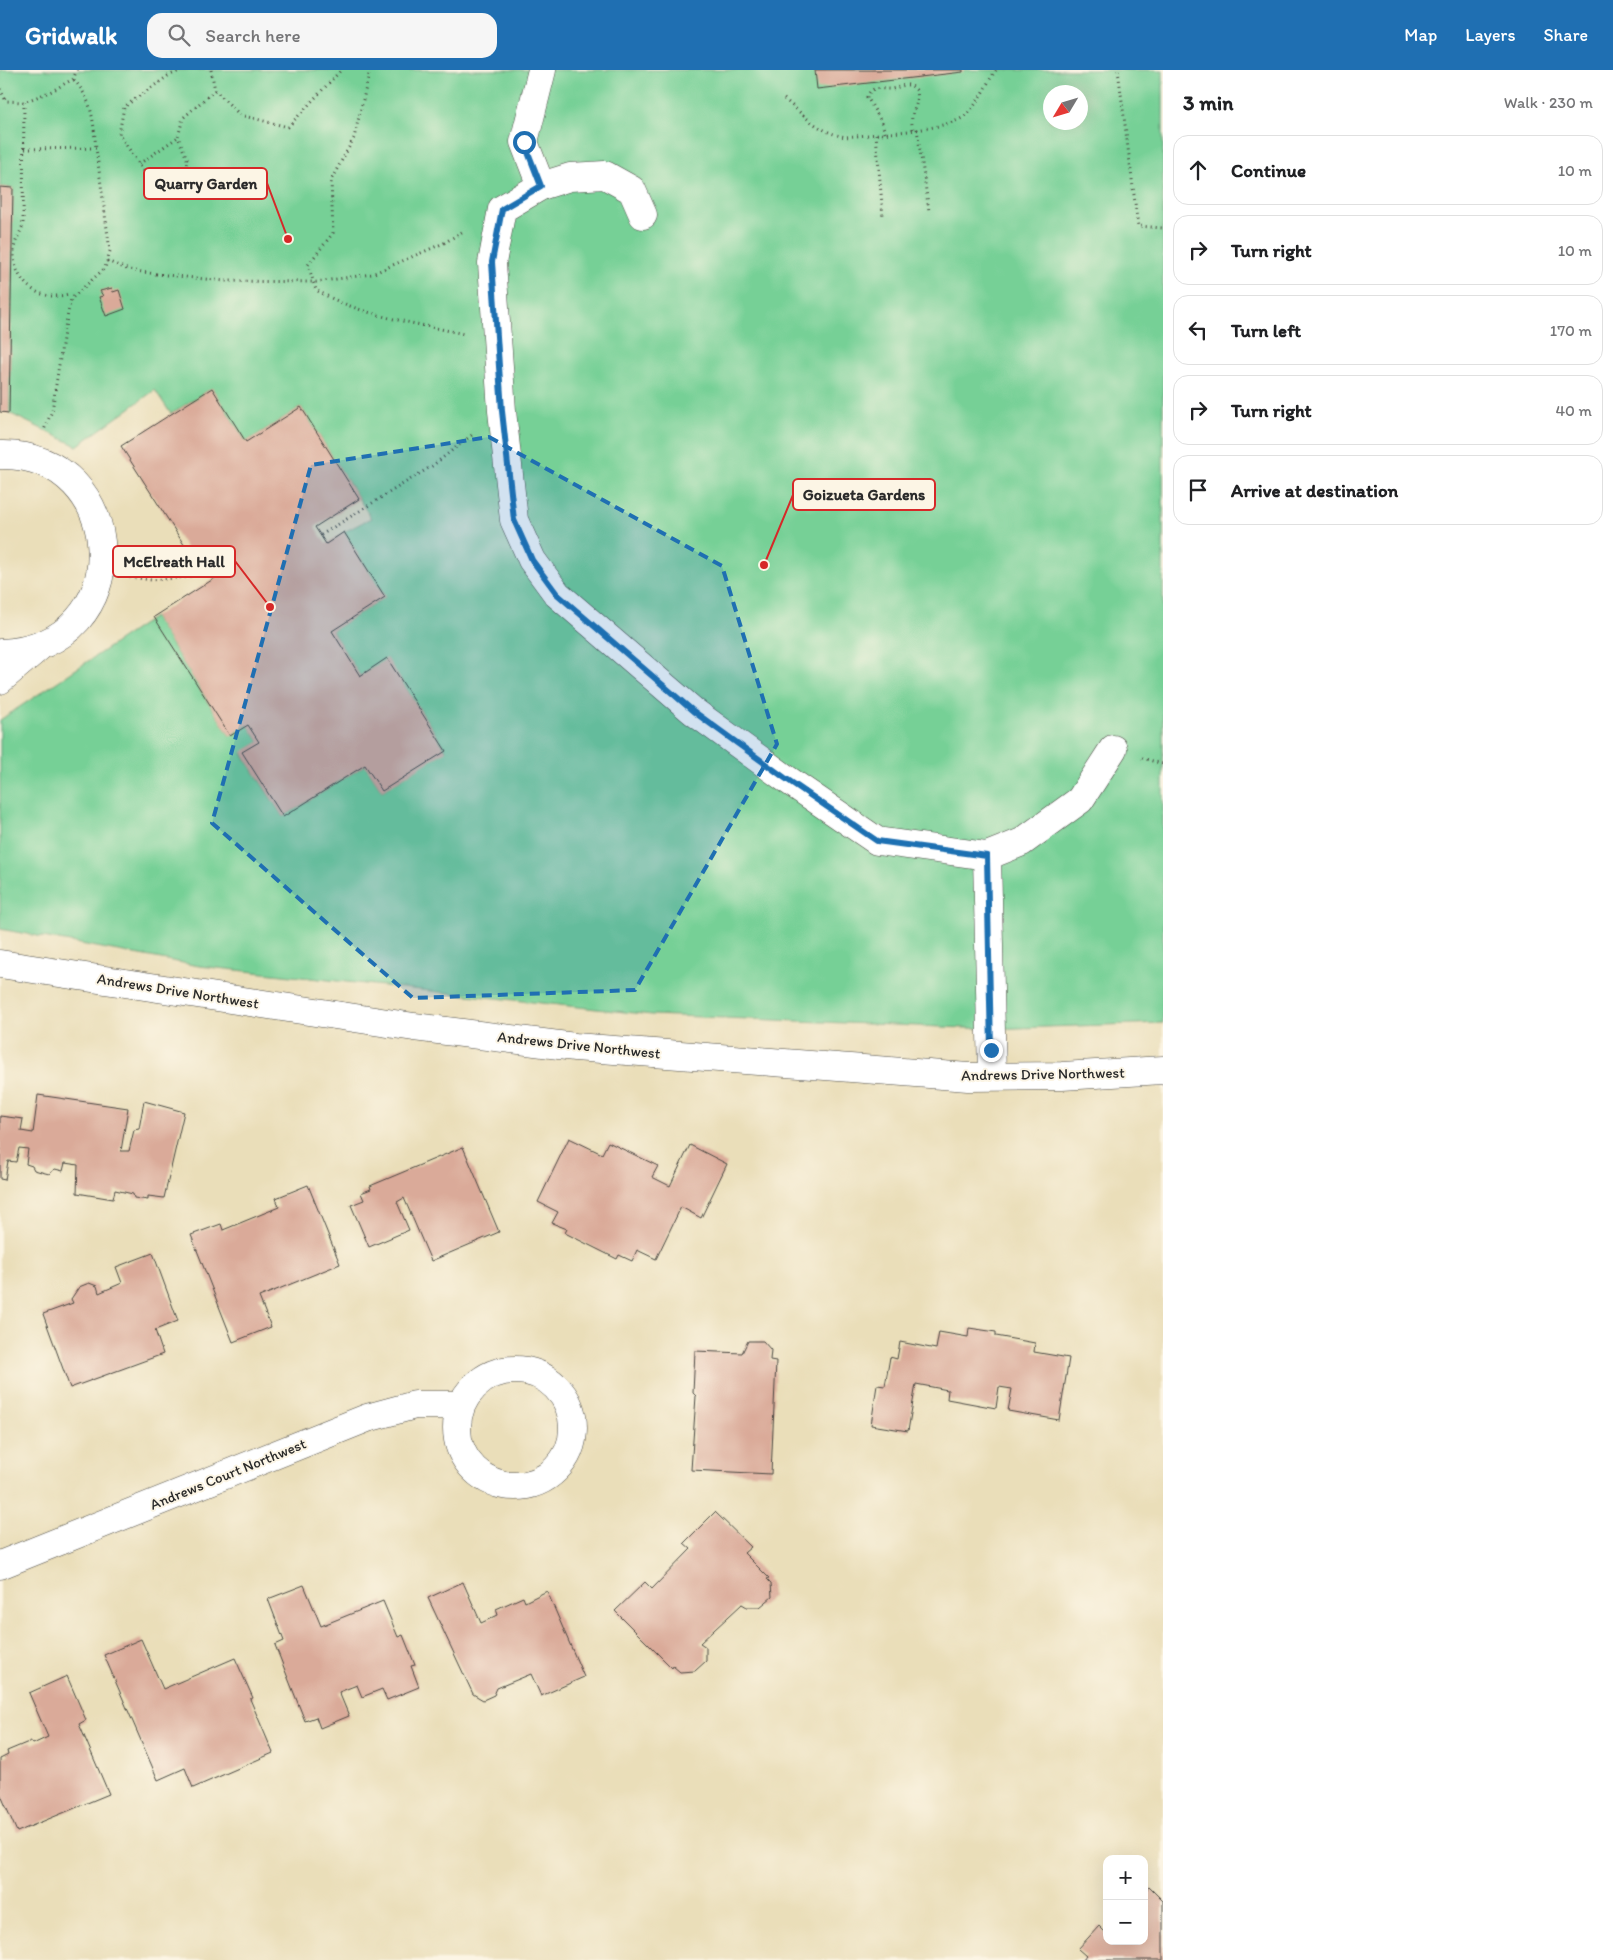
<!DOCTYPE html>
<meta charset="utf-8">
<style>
:root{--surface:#fff;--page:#f6f6f6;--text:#202124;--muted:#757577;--line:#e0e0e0;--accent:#1f6fb2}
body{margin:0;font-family:Itim,sans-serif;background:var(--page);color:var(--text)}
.controls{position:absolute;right:15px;bottom:15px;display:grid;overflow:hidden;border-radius:10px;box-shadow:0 5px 20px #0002}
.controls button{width:45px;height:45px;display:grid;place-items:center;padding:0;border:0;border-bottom:1px solid var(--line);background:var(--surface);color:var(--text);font:25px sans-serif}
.compass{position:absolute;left:1043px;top:15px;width:45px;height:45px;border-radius:50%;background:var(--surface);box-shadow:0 5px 20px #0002;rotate:232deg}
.stop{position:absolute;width:15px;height:15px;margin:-11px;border:4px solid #1f6fb2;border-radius:50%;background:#fff}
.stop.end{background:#1f6fb2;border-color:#fff;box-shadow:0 1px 5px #0008}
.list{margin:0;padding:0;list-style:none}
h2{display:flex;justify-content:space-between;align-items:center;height:65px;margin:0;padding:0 20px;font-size:21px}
h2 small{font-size:16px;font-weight:400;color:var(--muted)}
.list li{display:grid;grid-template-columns:32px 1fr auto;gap:15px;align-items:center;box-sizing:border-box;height:70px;margin:0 10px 10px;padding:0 10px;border:1px solid var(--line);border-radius:15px}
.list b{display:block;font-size:19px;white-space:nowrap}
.list em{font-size:16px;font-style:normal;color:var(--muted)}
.icon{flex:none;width:28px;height:28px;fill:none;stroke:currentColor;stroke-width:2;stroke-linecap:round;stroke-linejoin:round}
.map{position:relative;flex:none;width:1163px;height:1890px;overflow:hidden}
header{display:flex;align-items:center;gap:30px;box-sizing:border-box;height:70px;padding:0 25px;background:var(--accent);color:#fff}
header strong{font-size:24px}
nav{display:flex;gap:28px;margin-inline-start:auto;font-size:18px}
.search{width:350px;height:45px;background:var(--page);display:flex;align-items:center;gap:12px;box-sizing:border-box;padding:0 18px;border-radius:15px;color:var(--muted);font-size:19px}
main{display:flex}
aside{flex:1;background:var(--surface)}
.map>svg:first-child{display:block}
.green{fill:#76d096;stroke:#507e60;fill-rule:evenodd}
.building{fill:#daaa99}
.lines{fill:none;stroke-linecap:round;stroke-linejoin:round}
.minor-casing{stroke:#484640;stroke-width:29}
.path{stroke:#484640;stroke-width:3;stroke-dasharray:1 4;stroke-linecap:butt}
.minor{stroke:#fff;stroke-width:28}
.path-bridge{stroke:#484640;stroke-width:3;stroke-dasharray:1 4;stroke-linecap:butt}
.route{stroke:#1f6fb2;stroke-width:6}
.marked{fill:#1f6fb2;fill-opacity:0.2;stroke:#1f6fb2;stroke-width:4;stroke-dasharray:10 6;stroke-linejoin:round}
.labels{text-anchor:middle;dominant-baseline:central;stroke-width:4;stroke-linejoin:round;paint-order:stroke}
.street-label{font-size:15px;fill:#2b2b2b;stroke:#fcf5e5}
.leader{fill:none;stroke:#d62828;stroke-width:2}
.callout-dot{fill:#d62828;stroke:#fcf5e5;stroke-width:2}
.callout{fill:#fcf5e5;stroke:#d62828;stroke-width:2}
.callout-label{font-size:16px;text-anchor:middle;font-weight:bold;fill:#2b2b2b}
</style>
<header>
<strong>Gridwalk</strong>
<div class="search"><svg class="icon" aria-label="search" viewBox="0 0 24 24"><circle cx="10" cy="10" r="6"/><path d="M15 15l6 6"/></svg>Search here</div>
<nav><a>Map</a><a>Layers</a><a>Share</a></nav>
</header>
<main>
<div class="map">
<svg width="1163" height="1890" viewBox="0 0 1163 1890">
<rect width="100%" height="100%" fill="#fcf5e5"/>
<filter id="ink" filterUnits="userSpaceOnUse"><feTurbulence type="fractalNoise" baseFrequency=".02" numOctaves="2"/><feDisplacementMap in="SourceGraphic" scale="10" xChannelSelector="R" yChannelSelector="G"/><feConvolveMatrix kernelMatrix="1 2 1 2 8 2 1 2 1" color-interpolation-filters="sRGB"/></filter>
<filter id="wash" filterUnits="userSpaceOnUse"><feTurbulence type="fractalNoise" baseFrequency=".0096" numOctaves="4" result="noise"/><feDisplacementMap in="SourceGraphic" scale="20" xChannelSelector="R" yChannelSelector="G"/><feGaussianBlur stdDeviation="1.12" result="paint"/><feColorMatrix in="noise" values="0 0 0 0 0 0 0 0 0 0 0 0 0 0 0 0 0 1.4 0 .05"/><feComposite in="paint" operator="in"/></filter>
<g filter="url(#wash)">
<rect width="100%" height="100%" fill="#eadeb9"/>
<!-- green -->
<path class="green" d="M0,0H1163V953L990,959L652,945L199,896L0,859V650L154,547L230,666L248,655L259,672L242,683L283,747L365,695L382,721L446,680L387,589L360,606L332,561L385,527L344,462L371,448L301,337L246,372L212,318L171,344L155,320L77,376L9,343L13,118L0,117ZM1050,22H1080V52H1050Z"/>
<g id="blocks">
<!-- building -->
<g class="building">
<polygon points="815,0 963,0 963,2 817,19"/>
<polygon points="0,117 13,118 9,343 0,342"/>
<polygon points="112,218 113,222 119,220 125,239 106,246 99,227 103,226 100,221"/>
<polygon points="212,318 246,372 301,337 359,429 315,457 326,474 344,462 385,527 332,561 360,606 387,588 446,681 382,721 365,695 283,747 242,682 259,672 248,655 230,666 154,547 226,501 215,484 197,495 121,376"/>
<polygon points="38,1025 128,1038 121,1081 129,1081 134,1060 139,1059 144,1031 184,1042 164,1128 148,1126 148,1130 134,1128 133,1124 115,1120 113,1129 77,1123 78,1095 65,1093 63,1101 55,1099 49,1104 34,1100 32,1096 26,1094 28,1079 19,1078 16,1092 8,1091 5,1110 0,1109 0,1046 23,1049 21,1061 33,1063"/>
<polygon points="569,1068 602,1084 608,1072 658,1096 652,1107 670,1116 690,1075 727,1094 701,1148 681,1137 656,1189 637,1180 632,1191 619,1185 617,1189 565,1163 567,1159 552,1153 558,1142 538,1132"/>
<polygon points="463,1077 499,1162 431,1191 404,1128 397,1132 409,1160 369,1177 351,1135 364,1130 361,1123 371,1119 370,1116"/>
<polygon points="308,1115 340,1194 259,1227 271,1257 233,1272 191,1165 221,1154 223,1160 279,1137 276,1128"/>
<polygon points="153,1183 178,1251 155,1260 163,1284 70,1318 43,1244 73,1233 71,1229 79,1217 89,1213 97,1216 99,1223 122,1213 116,1197"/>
<polygon points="969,1258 996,1262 996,1266 1035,1273 1034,1282 1069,1288 1059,1350 1008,1341 1012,1319 999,1317 996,1338 947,1329 948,1320 916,1314 908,1361 871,1355 877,1315 885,1316 890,1287 897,1289 900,1272 936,1279 939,1262 968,1267"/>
<polygon points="748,1271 763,1271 771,1280 770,1290 776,1291 771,1404 691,1400 696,1326 693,1323 695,1281 742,1283"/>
<polygon points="715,1442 751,1477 744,1483 769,1508 767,1509 771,1513 772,1527 760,1537 747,1537 742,1534 700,1573 706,1577 706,1591 695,1601 680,1602 673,1596 672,1598 615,1541 645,1512 652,1519 691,1479 684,1473"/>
<polygon points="463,1512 481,1553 498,1545 496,1539 523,1527 525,1532 547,1521 584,1607 541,1626 531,1604 497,1618 494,1625 483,1630 473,1624 428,1528"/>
<polygon points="304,1515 321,1556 383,1531 398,1567 403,1565 415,1595 411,1596 419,1617 387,1630 382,1619 362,1627 357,1615 339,1622 349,1646 320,1658 316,1647 305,1651 275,1575 284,1571 268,1529"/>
<polygon points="141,1569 163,1619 235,1588 253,1628 250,1629 273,1683 193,1718 185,1698 158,1710 104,1585"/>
<polygon points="67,1606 86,1650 79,1654 109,1724 17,1762 0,1723 0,1689 8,1685 7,1681 31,1671 33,1674 48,1667 29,1623"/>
<polygon points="1149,1817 1163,1831 1163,1890 1083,1890 1086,1886 1078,1879 1099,1856 1107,1864 1107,1871 1144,1871 1144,1822"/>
</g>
</g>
</g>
<g filter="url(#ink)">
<use href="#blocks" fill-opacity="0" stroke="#484640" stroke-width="1"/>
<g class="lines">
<!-- minor casing -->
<g class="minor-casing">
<g id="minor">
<polyline points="541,116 524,72 542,0"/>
<polyline points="643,145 632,120 605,105 570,107 541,116 502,139 492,193 502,341 514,450 532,490 557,524 693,641 785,708 877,771 987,786 992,1006"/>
<path d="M0,385C130,382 141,578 0,583"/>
<polyline points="0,610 39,577"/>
<polyline points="987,786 1022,772 1080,730 1113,679"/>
<polyline points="0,894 414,957 575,977 968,1007 1062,1006 1163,1000"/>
<circle cx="515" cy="1358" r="58"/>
<polyline points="0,1495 367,1348 415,1335 461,1335"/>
</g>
</g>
<!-- path -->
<g class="path">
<polyline points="182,0 168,6 124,37 119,64 151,112 170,118 184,107 187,89 178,67 183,48 215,20"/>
<polyline points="211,0 215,20 240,45 288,57 341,0"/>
<path d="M370,0L354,68L331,110L333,163L308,195L316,220C360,246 415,253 464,264"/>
<polyline points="1118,0 1138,156 1163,158"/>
<path d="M74,10C93,31 93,50 96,78"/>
<polyline points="0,19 6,31 24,32 52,21 73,9 77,0"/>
<path d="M784,29C804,45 819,63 846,67C871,64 949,61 966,45C979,33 986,14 996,0"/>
<path d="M24,32L23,155C20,164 14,172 14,181C13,212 39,233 69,224"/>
<polyline points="917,59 929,141"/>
<path d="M885,63L882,53L867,27C872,14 881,20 891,19C903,17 908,10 917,21C920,38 908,40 913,59"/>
<polyline points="876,64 883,146"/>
<polyline points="25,79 96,78 110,181 105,198 71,229 64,262 52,341 44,360"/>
<polyline points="139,94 178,67"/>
<polyline points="444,173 465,160"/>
<polyline points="107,191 129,200 156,204"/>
<polyline points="321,465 432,396 472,365"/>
<polyline points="130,507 151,510 188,507 220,490"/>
<polyline points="1142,688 1163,694"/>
</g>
<!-- minor -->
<use href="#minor" class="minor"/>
<!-- path-bridge -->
<polyline class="path-bridge" points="156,204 225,211 316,212 372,204 444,173"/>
</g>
</g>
<g class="lines" filter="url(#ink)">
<!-- route -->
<polyline class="route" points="524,72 541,116 502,139 492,192 502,341 514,450 532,490 557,524 693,641 785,708 877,771 987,786 991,980"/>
</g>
<!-- marked area -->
<path class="marked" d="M489,367L722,496L777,674L635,920L413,928L212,753L311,395Z"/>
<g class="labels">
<!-- street labels -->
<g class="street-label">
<text transform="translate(178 921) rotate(9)">Andrews Drive Northwest</text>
<text transform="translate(579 975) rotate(6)">Andrews Drive Northwest</text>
<text transform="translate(1043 1004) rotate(-1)">Andrews Drive Northwest</text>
<text transform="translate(228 1404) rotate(-22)">Andrews Court Northwest</text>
</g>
</g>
<!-- callouts -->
<path class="leader" d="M288 169L267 113M764 495L793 425M270 537L235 491"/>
<g class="callout-dot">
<circle cx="288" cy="169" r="5"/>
<circle cx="764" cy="495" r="5"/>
<circle cx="270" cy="537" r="5"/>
</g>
<g class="callout">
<rect x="144" y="98" width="123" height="31" rx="5"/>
<rect x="793" y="409" width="142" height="31" rx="5"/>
<rect x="113" y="476" width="122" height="31" rx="5"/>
</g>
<g class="callout-label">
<text x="206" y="119">Quarry Garden</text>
<text x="864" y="430">Goizueta Gardens</text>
<text x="174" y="497">McElreath Hall</text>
</g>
</svg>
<div class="controls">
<button>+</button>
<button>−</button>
</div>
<svg class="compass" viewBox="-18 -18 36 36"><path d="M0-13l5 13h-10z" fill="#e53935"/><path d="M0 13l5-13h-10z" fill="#757577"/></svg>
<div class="stop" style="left:524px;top:72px"></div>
<div class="stop end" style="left:991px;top:980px"></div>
</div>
<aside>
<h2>3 min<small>Walk · 230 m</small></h2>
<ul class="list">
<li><svg class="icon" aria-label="ahead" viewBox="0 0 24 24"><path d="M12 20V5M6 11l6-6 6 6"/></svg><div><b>Continue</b></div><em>10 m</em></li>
<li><svg class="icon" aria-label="right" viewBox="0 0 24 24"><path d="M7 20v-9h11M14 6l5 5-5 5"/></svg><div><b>Turn right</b></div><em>10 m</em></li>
<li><svg class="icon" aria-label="left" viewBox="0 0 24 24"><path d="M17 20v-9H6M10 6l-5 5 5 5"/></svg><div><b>Turn left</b></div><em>170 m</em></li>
<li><svg class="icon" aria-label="right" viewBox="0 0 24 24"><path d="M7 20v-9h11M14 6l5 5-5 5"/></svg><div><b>Turn right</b></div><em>40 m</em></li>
<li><svg class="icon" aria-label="arrive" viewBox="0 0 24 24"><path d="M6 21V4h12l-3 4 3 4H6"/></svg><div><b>Arrive at destination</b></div></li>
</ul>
</aside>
</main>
